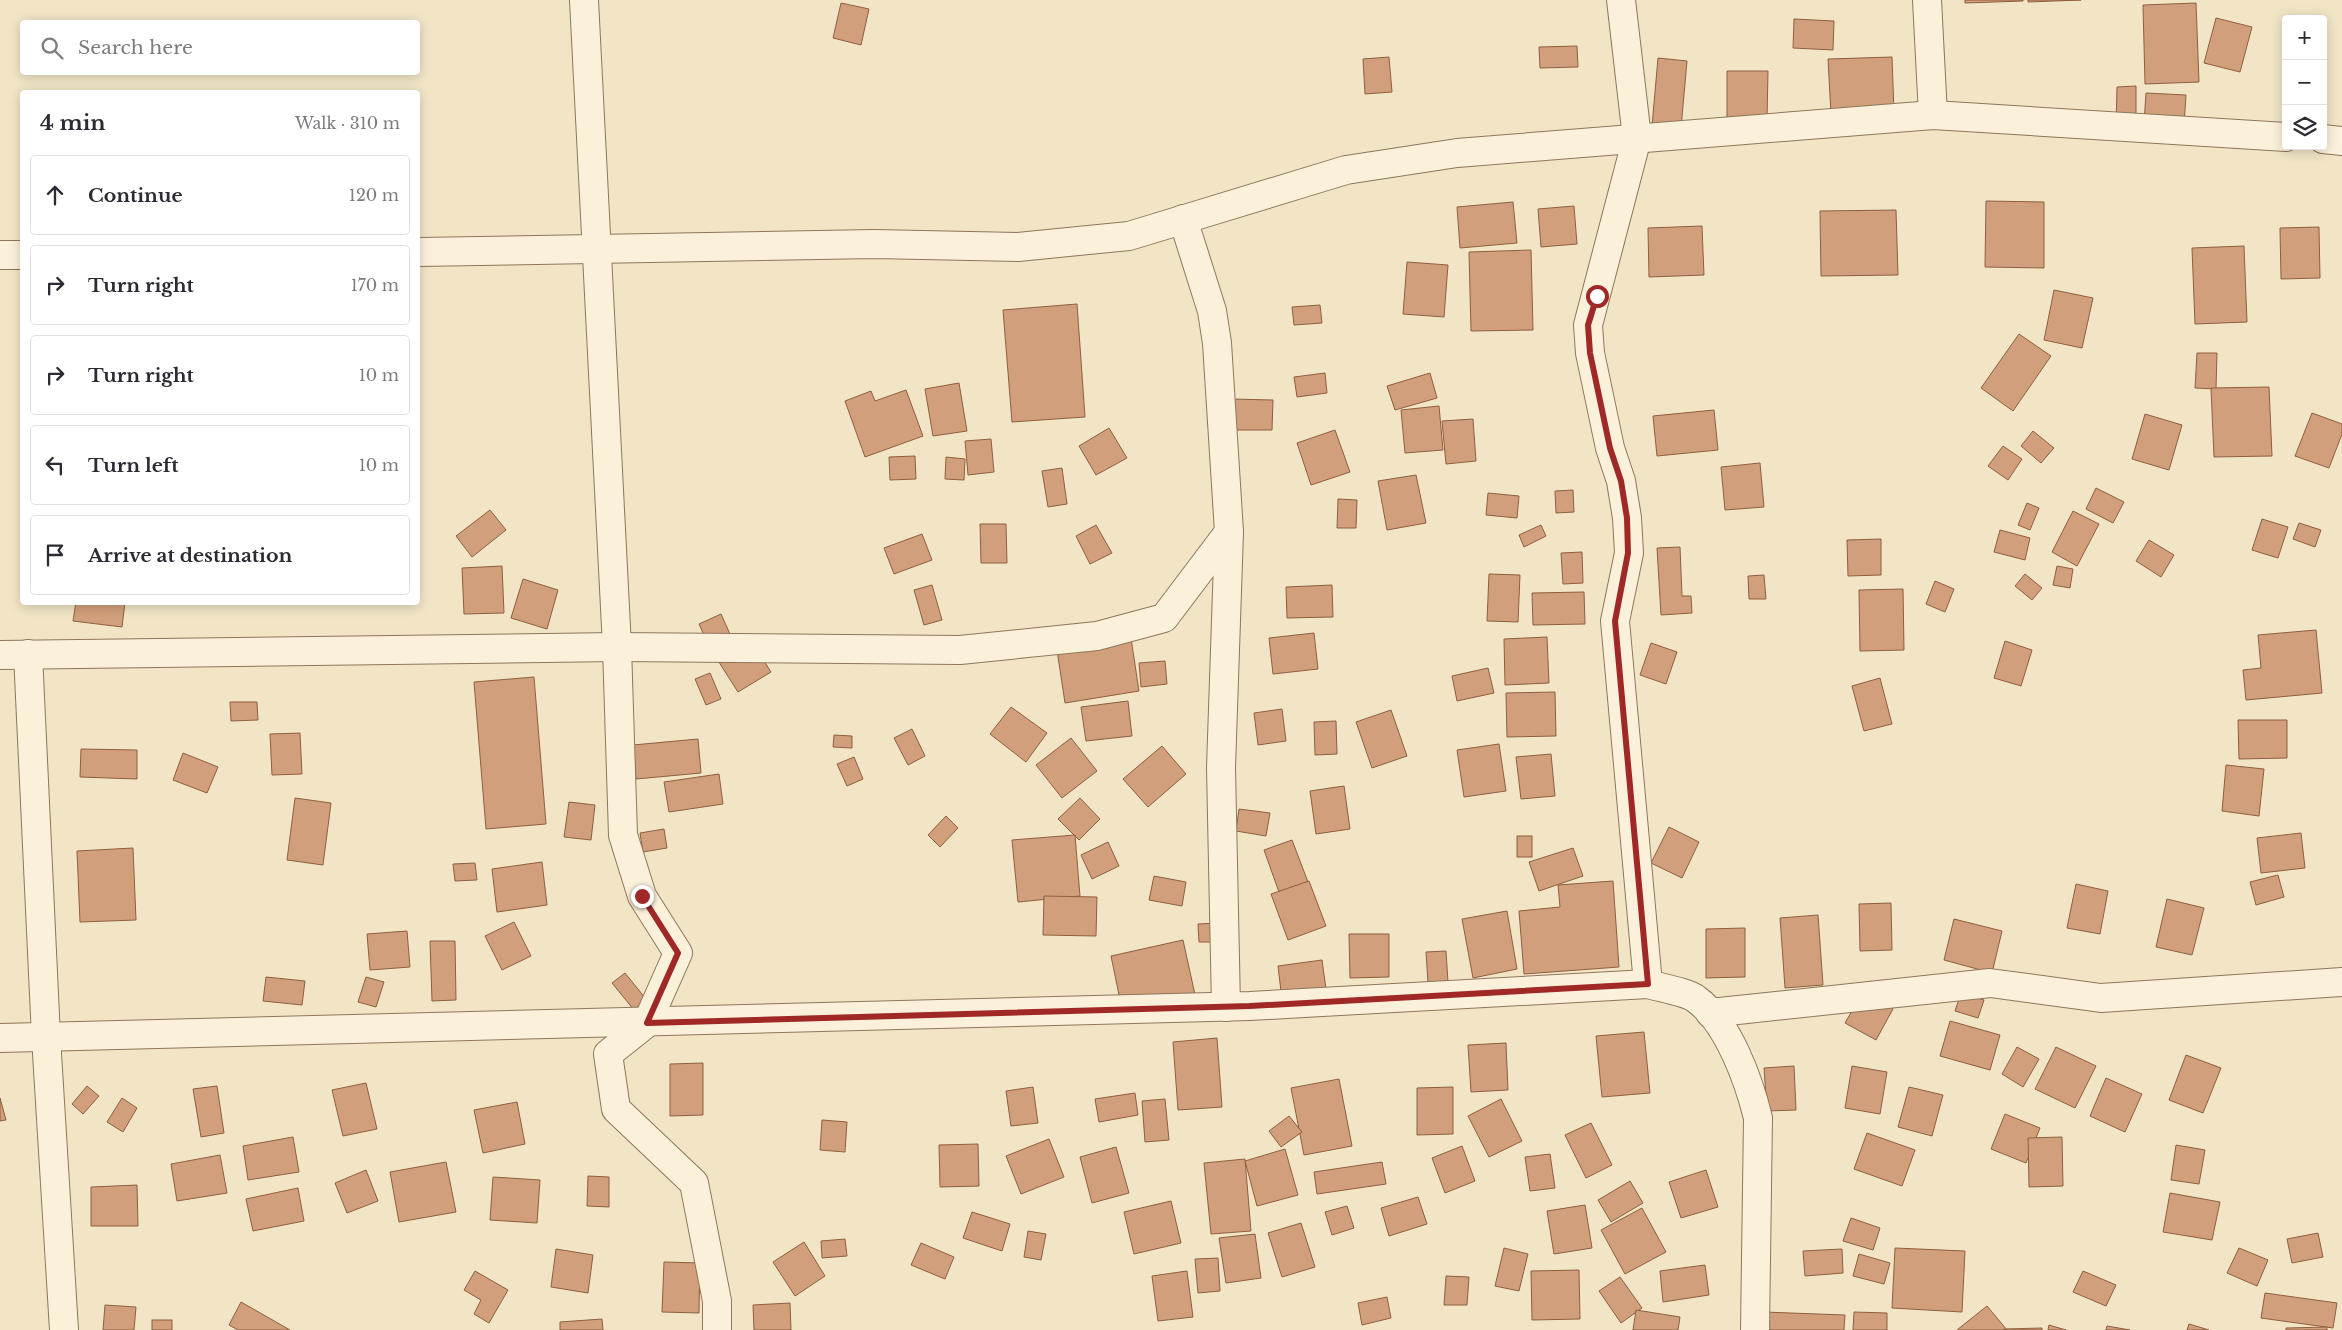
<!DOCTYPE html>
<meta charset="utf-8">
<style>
:root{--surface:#fff;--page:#f7f7f7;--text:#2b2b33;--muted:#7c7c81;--line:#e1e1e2}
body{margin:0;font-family:"Libre Baskerville",serif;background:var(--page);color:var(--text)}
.controls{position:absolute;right:15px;top:15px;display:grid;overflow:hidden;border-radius:5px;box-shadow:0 2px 12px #0003}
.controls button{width:45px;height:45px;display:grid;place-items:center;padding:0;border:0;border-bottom:1px solid var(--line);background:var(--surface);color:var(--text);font:25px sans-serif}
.stop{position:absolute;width:15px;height:15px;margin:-11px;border:4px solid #a02827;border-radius:50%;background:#fff}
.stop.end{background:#a02827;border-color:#fff;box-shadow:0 1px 5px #0008}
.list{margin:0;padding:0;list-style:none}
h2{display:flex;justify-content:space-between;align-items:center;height:65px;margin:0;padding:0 20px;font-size:21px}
h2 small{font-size:16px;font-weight:400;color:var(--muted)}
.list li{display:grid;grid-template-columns:32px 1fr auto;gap:15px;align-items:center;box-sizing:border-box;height:80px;margin:0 10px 10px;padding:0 10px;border:1px solid var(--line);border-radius:5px}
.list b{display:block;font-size:19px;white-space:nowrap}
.list em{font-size:16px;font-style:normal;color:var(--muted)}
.icon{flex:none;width:28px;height:28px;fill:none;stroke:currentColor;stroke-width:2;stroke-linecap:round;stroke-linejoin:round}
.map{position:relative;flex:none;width:2342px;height:1330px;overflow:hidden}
.search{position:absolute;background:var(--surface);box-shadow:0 2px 12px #0003;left:20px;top:20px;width:400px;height:55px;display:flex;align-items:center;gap:12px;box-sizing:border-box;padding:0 18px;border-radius:5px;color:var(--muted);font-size:19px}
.panel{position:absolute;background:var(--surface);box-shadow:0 2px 12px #0003;left:20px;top:90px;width:400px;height:515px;border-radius:5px}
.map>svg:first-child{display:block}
.building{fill:#d19f7b;stroke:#8e5f3f}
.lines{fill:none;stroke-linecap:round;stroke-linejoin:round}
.minor-casing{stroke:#8e765b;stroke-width:30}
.minor{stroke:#fbf1db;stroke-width:28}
.route{stroke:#a02827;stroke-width:6}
</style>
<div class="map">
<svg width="2342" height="1330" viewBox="0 0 2342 1330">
<rect width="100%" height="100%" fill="#f1e5c6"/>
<!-- building -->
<g class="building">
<polygon points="1965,0 2023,0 2023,1 1965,3"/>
<polygon points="2028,0 2081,0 2028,2"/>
<polygon points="841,3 869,9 861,45 833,38"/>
<polygon points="2196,3 2199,82 2145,84 2143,5"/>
<polygon points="2216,18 2252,27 2240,72 2204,63"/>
<polygon points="1794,19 1834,21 1833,50 1793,48"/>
<polygon points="1577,46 1578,67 1540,68 1539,47"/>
<polygon points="1389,57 1392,92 1365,94 1363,59"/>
<polygon points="1892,57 1894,112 1831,114 1828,59"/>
<polygon points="1658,58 1687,61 1681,128 1652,126"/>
<polygon points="1727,71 1768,71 1767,119 1727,118"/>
<polygon points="2136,86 2136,125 2116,125 2117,87"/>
<polygon points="2146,93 2186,95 2184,125 2144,123"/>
<polygon points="1986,201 2044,202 2044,268 1985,267"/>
<polygon points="1513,202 1517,243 1460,248 1457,207"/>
<polygon points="1574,206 1577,244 1541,247 1538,209"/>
<polygon points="1896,210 1898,275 1821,276 1820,211"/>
<polygon points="1702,226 1704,275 1649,277 1648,228"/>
<polygon points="2319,227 2320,278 2281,279 2280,228"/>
<polygon points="2244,246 2247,322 2195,324 2192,248"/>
<polygon points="1531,250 1533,330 1471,331 1469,252"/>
<polygon points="1407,262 1448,265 1444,317 1403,314"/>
<polygon points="2054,290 2093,298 2082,348 2044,340"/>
<polygon points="1077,304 1085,417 1012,422 1003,310"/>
<polygon points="1320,305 1322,323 1294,325 1292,307"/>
<polygon points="2019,334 2051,356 2013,411 1981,388"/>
<polygon points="2197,353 2217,353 2216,389 2195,388"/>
<polygon points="1325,373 1327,393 1297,397 1294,377"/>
<polygon points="1430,373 1437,398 1395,410 1387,386"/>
<polygon points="959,383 967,431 933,436 925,389"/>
<polygon points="2269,387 2272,456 2214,457 2211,388"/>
<polygon points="906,390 923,436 865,457 845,401 871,391 875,401"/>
<polygon points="1231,399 1273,400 1272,430 1231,430"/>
<polygon points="1439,406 1443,450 1405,453 1401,410"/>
<polygon points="1714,410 1718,450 1657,456 1653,416"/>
<polygon points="2312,413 2342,424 2342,434 2329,468 2295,456"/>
<polygon points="2145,414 2182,425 2169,470 2132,459"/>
<polygon points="1473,419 1476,461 1446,464 1442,421"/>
<polygon points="1109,428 1127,458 1096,475 1079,446"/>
<polygon points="1335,430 1350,472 1311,485 1297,443"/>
<polygon points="2033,431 2054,448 2041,463 2021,446"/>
<polygon points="991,439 994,472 968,475 965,441"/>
<polygon points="2003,446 2022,459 2008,480 1988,466"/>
<polygon points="915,456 916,479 890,480 889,457"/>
<polygon points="946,457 965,459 964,480 945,479"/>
<polygon points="1760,463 1764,507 1725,510 1721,467"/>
<polygon points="1062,468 1067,504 1048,507 1042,471"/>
<polygon points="1416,475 1426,523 1387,530 1378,481"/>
<polygon points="2096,488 2124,502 2113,523 2086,509"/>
<polygon points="1573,490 1574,512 1556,513 1555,491"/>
<polygon points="1488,493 1519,496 1517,518 1486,515"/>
<polygon points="1338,499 1357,500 1356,528 1337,528"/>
<polygon points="2027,503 2039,508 2030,530 2018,525"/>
<polygon points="490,510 506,530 472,557 456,536"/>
<polygon points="2073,511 2099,524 2077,566 2052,552"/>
<polygon points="2262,519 2288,527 2278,558 2252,550"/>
<polygon points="2299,523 2321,530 2315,547 2293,539"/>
<polygon points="980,524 1006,524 1007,563 981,563"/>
<polygon points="1096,525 1112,553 1090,564 1076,536"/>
<polygon points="1541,525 1546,536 1524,547 1519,535"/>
<polygon points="2000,530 2030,538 2025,560 1994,552"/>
<polygon points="922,534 932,560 894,574 884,548"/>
<polygon points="1881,539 1881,575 1848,576 1847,540"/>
<polygon points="2149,540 2174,555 2161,577 2136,561"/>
<polygon points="1680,547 1682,596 1691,596 1692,613 1661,615 1657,548"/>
<polygon points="1582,552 1583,583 1563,584 1561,553"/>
<polygon points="502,566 504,613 464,614 462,568"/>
<polygon points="2057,566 2073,569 2070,588 2053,585"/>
<polygon points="1489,574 1520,575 1518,622 1487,621"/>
<polygon points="2025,574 2042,588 2032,600 2015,586"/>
<polygon points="1764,575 1766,599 1749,599 1748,576"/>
<polygon points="523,579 558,590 547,629 511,618"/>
<polygon points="1935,581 1954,589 1945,612 1926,604"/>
<polygon points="932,585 942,620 924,625 914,590"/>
<polygon points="1332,585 1333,617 1287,618 1286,587"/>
<polygon points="1903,589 1904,650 1860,651 1859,590"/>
<polygon points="1584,592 1585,624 1533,625 1532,593"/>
<polygon points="76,602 125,602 122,627 73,621"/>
<polygon points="721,614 730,634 708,644 699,624"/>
<polygon points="1129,625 1139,691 1065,703 1055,637"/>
<polygon points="2316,630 2322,693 2246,700 2243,670 2261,668 2258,635"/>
<polygon points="1314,633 1318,669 1273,674 1269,638"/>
<polygon points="1547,637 1549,683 1505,685 1504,639"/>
<polygon points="750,639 771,672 738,692 717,659"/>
<polygon points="2005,641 2032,650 2021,686 1994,678"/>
<polygon points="1651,643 1677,652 1666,684 1640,675"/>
<polygon points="1165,661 1167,684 1141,687 1139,663"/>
<polygon points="1488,668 1494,693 1457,701 1452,676"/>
<polygon points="710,673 721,699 706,705 695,679"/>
<polygon points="534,677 546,824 486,829 474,682"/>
<polygon points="1880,678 1892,724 1864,731 1852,686"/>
<polygon points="1555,692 1556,736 1507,737 1506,693"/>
<polygon points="1128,701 1132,736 1086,741 1081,707"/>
<polygon points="230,702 257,702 258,720 231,721"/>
<polygon points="1011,707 1047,733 1026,762 990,734"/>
<polygon points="1282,709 1286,741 1258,745 1254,713"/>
<polygon points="1391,710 1407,756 1372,768 1356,722"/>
<polygon points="2238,720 2287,720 2287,758 2239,759"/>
<polygon points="1336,721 1337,754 1315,755 1314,722"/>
<polygon points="912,729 925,756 908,765 894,738"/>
<polygon points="300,733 302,774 272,775 270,734"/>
<polygon points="834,735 852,736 852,748 833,747"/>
<polygon points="1071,738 1097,771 1062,798 1036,765"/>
<polygon points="698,739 701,773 636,779 633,745"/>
<polygon points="1499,744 1506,791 1464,797 1457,750"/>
<polygon points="1162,746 1186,774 1148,807 1123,779"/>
<polygon points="81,749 137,750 137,779 80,777"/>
<polygon points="183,753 218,767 207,793 173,780"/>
<polygon points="1551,754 1555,796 1521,799 1516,757"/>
<polygon points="854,757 863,779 847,786 837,764"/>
<polygon points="2226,765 2264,769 2259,816 2222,811"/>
<polygon points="719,774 723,804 669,812 664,782"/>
<polygon points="1344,786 1350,829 1316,834 1310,791"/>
<polygon points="295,798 331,803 323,865 287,860"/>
<polygon points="1080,798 1100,819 1079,840 1058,819"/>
<polygon points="569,802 595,805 591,840 564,837"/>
<polygon points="1239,809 1270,813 1266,836 1236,831"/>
<polygon points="946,816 958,828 940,847 928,835"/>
<polygon points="1669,827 1699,842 1682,878 1651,863"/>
<polygon points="664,829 667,848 643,852 640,833"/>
<polygon points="2301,833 2305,868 2261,873 2257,838"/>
<polygon points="1075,835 1080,896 1018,902 1012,840"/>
<rect x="1517" y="836" width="15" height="21"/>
<polygon points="1292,840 1308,882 1279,892 1264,850"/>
<polygon points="1108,842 1119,866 1092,879 1081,855"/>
<polygon points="133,848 136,920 80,922 77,851"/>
<polygon points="1573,848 1583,876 1539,891 1529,862"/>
<polygon points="542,862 547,905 497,912 492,869"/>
<polygon points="475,863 477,880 455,881 453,864"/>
<polygon points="2278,875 2284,897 2256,905 2250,882"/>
<polygon points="1154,876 1186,882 1182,906 1149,900"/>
<polygon points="1309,881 1326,926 1288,940 1271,894"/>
<polygon points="1613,881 1619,967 1524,974 1519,911 1560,907 1558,885"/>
<polygon points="2076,884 2108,891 2100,934 2067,928"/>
<polygon points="1044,896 1097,897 1096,936 1043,935"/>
<polygon points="2167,899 2204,908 2192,955 2156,947"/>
<polygon points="1891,903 1892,950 1860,951 1859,904"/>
<polygon points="1507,911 1517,969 1473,978 1462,919"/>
<polygon points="1818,915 1823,985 1785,988 1780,918"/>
<polygon points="1954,919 2002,931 1992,973 1944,960"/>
<polygon points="514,922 531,956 502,970 485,936"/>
<polygon points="1218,923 1219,942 1199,942 1198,924"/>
<polygon points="1745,928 1745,977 1706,978 1706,929"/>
<polygon points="407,931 410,967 370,970 367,934"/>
<polygon points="1349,934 1389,934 1389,977 1350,978"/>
<polygon points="1183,940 1197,1004 1124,1019 1111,956"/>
<polygon points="430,941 455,941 456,1000 432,1001"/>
<polygon points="1446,951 1448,982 1428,983 1426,952"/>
<polygon points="1322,960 1329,1011 1284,1017 1278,966"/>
<polygon points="625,973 646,999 634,1010 612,983"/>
<polygon points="266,977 305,981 302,1005 263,1001"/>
<polygon points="366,977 384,982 376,1007 358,1002"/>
<polygon points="1863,992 1893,1009 1876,1040 1845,1023"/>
<polygon points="1961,993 1984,1000 1978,1018 1955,1011"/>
<polygon points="1950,1021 2000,1035 1990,1070 1940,1056"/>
<polygon points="1644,1032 1650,1093 1602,1097 1596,1036"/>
<polygon points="1217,1038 1222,1107 1178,1110 1173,1042"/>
<polygon points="1506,1043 1508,1090 1471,1092 1468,1045"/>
<polygon points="2017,1047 2039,1059 2023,1087 2002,1074"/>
<polygon points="2056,1047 2096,1066 2075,1108 2035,1089"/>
<polygon points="2186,1055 2221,1068 2203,1113 2169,1100"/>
<polygon points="703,1063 703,1115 670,1116 670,1064"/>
<polygon points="1794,1066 1796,1110 1767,1111 1764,1068"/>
<polygon points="1852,1066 1887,1072 1880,1114 1845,1108"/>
<polygon points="2106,1078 2142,1094 2125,1132 2090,1116"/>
<polygon points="1339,1079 1352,1146 1304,1155 1291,1088"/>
<polygon points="366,1083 377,1129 343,1136 332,1090"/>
<polygon points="87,1086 99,1096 83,1114 72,1104"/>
<polygon points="217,1086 224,1133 201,1137 193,1089"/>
<polygon points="1033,1087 1038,1123 1011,1126 1006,1091"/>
<polygon points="1453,1087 1453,1134 1417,1135 1417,1088"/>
<polygon points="1909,1087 1943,1095 1932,1136 1898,1127"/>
<polygon points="1135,1093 1138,1115 1099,1122 1095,1099"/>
<polygon points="0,1098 6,1120 0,1121"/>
<polygon points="122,1098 137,1108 123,1132 107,1122"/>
<polygon points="1165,1099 1169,1140 1145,1142 1142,1101"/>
<polygon points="1501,1099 1522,1141 1489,1157 1468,1116"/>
<polygon points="517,1102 525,1144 483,1153 474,1110"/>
<polygon points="2005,1114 2040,1128 2026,1163 1991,1149"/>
<polygon points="1289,1116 1302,1132 1281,1147 1269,1131"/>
<polygon points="822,1120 847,1122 845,1152 820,1150"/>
<polygon points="1591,1123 1612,1165 1586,1178 1565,1135"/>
<polygon points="1867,1133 1915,1150 1902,1186 1854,1169"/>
<polygon points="293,1137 299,1172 248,1180 243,1146"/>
<polygon points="2062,1137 2063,1186 2029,1187 2028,1138"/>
<polygon points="1049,1139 1064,1177 1021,1194 1006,1156"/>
<polygon points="978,1144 979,1186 940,1187 939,1145"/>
<polygon points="2176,1145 2205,1150 2199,1184 2171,1180"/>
<polygon points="1462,1146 1475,1181 1445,1193 1432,1158"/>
<polygon points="1116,1147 1129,1193 1092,1203 1080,1157"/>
<polygon points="1285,1149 1298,1195 1257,1206 1245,1161"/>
<polygon points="1550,1154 1555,1188 1530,1191 1525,1157"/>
<polygon points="220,1155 227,1193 177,1201 171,1164"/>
<polygon points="1245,1159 1251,1231 1211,1234 1204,1163"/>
<polygon points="446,1162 456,1212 399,1222 390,1172"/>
<polygon points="1382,1162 1386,1184 1317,1194 1314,1172"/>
<polygon points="366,1170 378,1201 347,1213 335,1183"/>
<polygon points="1706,1170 1718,1207 1681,1218 1669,1182"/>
<polygon points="588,1176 609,1177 609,1207 587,1206"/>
<polygon points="493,1177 540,1180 537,1223 490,1220"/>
<polygon points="1630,1181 1643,1203 1611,1222 1598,1200"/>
<polygon points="137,1185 138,1226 91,1226 91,1187"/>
<polygon points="298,1188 304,1221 253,1231 246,1199"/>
<polygon points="2170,1193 2220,1202 2212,1240 2163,1232"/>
<polygon points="1418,1197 1427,1224 1389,1236 1381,1208"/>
<polygon points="1171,1201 1181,1243 1134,1254 1124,1212"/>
<polygon points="1585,1205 1592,1248 1554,1254 1547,1211"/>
<polygon points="1347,1206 1354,1228 1332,1235 1325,1212"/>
<polygon points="1642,1208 1666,1252 1625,1274 1601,1230"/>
<polygon points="972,1212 1010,1224 1002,1251 963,1238"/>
<polygon points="1851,1218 1880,1228 1873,1250 1843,1241"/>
<polygon points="1301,1223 1315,1267 1282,1277 1268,1233"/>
<polygon points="1028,1231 1046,1234 1041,1260 1024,1257"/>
<polygon points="2318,1233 2323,1257 2292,1263 2287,1239"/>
<polygon points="1255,1234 1261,1278 1226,1283 1219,1238"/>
<polygon points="845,1239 847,1256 822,1258 821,1241"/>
<polygon points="804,1242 825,1276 795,1296 773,1262"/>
<polygon points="921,1243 954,1257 945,1279 911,1265"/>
<polygon points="1504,1248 1528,1254 1519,1291 1495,1286"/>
<polygon points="1895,1248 1965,1251 1962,1312 1892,1308"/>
<polygon points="2239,1248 2268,1260 2257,1286 2227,1273"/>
<polygon points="556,1249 593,1255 588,1293 551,1287"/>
<polygon points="1842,1249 1843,1273 1805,1276 1803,1251"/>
<polygon points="1859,1254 1890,1263 1884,1284 1853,1276"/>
<polygon points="1218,1258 1220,1291 1198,1293 1195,1259"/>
<polygon points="664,1262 700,1263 699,1313 662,1312"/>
<polygon points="1705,1265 1709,1295 1663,1302 1660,1271"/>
<polygon points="1579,1270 1580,1319 1532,1320 1531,1271"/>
<polygon points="475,1271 508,1290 489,1323 474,1314 481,1300 464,1290"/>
<polygon points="1187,1271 1193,1317 1158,1321 1152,1276"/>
<polygon points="2083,1271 2116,1285 2106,1306 2073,1292"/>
<polygon points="1446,1276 1469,1277 1467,1305 1444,1305"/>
<polygon points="1620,1277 1642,1308 1621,1323 1599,1291"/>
<polygon points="2265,1293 2337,1303 2333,1328 2261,1318"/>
<polygon points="1387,1297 1391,1318 1362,1325 1358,1303"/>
<polygon points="241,1302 290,1330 238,1330 229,1325"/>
<polygon points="790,1303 791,1330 754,1330 753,1305"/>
<polygon points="105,1305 136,1307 134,1330 103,1330"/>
<polygon points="1987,1306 2007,1330 1957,1330"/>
<polygon points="1636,1310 1680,1317 1678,1330 1633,1330"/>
<polygon points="1763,1312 1845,1315 1844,1330 1763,1330"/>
<polygon points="1854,1312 1887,1313 1887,1330 1853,1330"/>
<polygon points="602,1319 603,1330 560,1330 560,1322"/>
<rect x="152" y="1320" width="20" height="10"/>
<polygon points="2189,1324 2209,1330 2187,1330"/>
<polygon points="2049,1325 2066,1330 2048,1330"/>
<polygon points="2107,1326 2130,1330 2106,1330"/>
<polygon points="2327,1327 2327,1330 2286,1330 2286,1328"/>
<polygon points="2042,1328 2042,1330 2004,1330 2004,1329"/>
</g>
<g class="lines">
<!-- minor casing -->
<g class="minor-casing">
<g id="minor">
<polyline points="584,0 617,647 623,835 642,896 678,953 647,1023 608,1054 616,1109 694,1183 717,1301 717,1330"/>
<polyline points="1621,0 1637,138 1588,325 1590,353 1610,448 1621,481 1627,518 1629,553 1615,621 1648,984"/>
<polyline points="1927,0 1933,115"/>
<polyline points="2323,139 2342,141"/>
<polyline points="1183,219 1212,311 1217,343 1229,532 1221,768 1226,1007"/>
<polyline points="418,252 874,244 1018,247 1129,236 1346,170 1457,153 1933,115 2286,137"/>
<polyline points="0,255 22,255"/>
<polyline points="28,654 46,1037 64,1330"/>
<polyline points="0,655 617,647 960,650 1097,636 1164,618 1229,532"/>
<polyline points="1710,1013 1990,983 2101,998 2342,982"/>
<path d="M0,1038L1250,1006L1648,984C1661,988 1687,992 1696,999C1728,1022 1749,1081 1758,1118L1755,1330"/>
</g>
</g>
<!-- minor -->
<use href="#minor" class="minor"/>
</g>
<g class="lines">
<!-- route -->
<polyline class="route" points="642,896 678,953 647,1023 1250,1006 1648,984 1615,621 1628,553 1627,518 1621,481 1610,448 1590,353 1588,325 1597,296"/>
</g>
</svg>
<div class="controls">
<button>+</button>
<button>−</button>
<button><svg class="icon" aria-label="layers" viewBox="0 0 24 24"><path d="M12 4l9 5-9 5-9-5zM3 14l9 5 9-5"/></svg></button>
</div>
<div class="stop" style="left:1597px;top:296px"></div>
<div class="stop end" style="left:642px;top:896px"></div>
<div class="search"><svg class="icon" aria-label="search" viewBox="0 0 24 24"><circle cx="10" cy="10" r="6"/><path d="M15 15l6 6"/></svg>Search here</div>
<section class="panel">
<h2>4 min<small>Walk · 310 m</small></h2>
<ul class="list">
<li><svg class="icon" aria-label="ahead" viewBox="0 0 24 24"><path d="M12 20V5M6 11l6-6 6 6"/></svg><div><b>Continue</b></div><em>120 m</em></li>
<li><svg class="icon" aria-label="right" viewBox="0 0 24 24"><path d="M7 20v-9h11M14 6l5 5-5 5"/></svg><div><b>Turn right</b></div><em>170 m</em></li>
<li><svg class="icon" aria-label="right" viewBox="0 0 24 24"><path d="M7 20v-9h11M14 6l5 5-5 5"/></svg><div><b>Turn right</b></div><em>10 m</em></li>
<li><svg class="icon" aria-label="left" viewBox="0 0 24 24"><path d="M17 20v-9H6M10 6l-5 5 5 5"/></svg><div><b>Turn left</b></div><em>10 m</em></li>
<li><svg class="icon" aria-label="arrive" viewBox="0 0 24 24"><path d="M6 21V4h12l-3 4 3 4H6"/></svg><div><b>Arrive at destination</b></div></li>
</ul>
</section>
</div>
